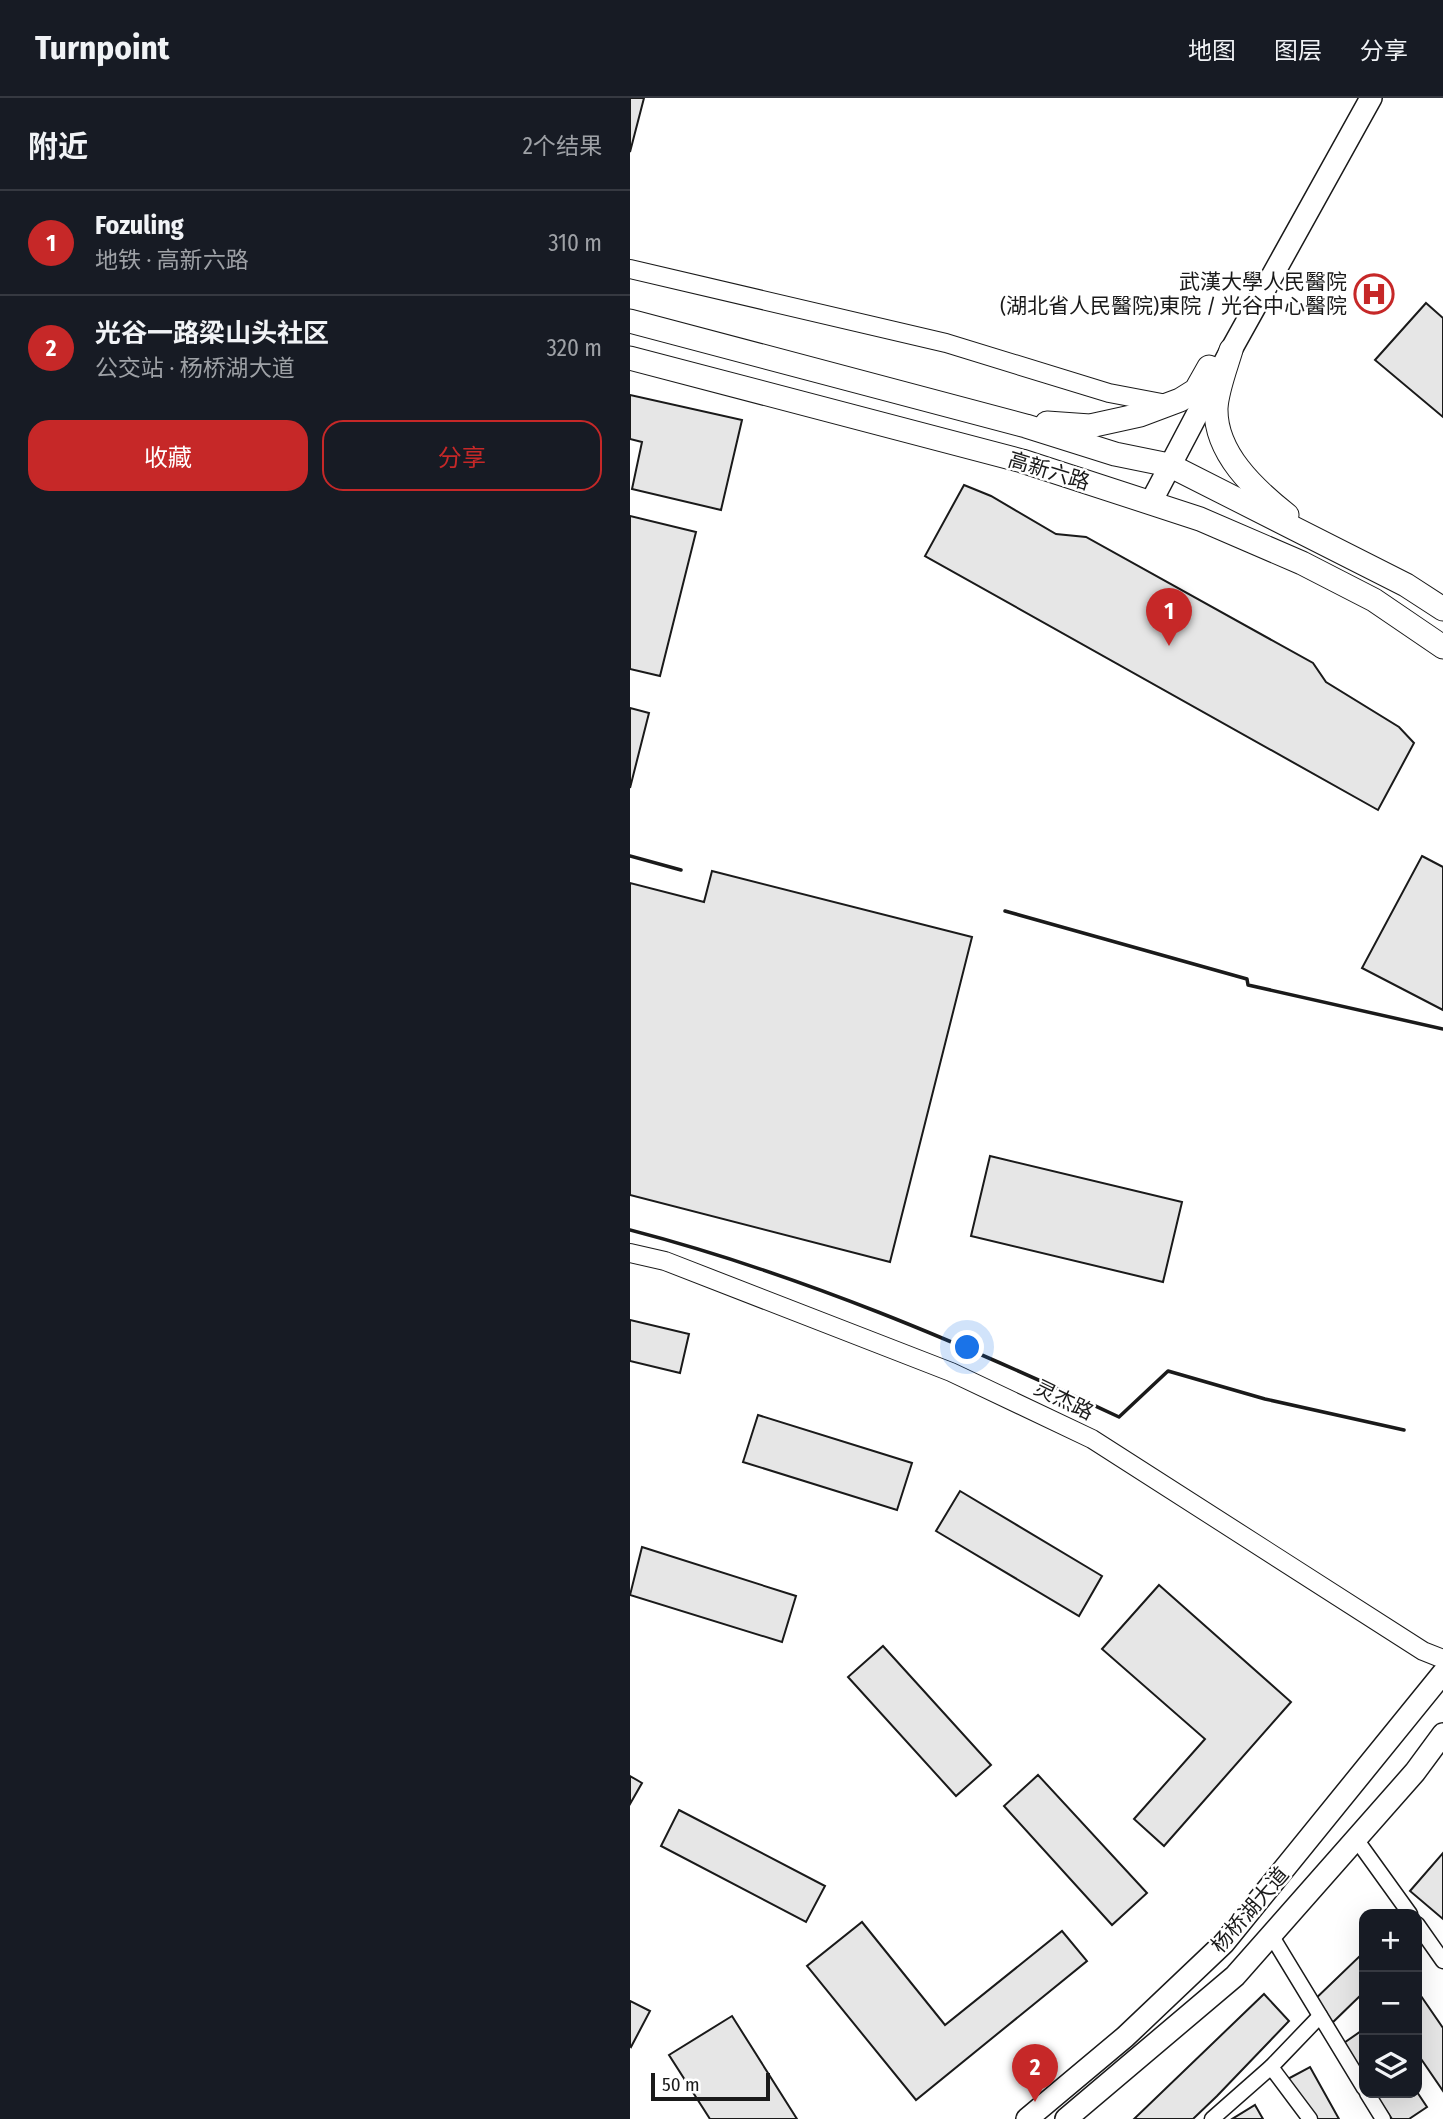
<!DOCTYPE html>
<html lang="zh">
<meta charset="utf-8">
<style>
:root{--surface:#171b24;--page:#20242c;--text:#f1f3f6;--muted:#9ea1a6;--line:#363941;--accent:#c62828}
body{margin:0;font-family:"Fira Sans Condensed","Noto Sans SC",sans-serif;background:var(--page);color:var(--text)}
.controls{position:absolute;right:21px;bottom:21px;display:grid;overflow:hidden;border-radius:14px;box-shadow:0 7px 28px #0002}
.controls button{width:63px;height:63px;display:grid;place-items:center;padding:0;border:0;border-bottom:2px solid var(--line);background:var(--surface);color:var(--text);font:35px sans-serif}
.scale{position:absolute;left:21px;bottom:18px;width:119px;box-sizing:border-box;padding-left:7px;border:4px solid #1a1a1a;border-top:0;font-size:19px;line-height:24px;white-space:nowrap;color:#1a1a1a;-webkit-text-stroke:5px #fff;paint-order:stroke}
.you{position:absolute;left:338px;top:1250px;width:24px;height:24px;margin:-18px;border:5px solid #fff;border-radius:50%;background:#1a73e8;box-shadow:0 0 0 10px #1a73e833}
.badge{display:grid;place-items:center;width:46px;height:46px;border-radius:50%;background:var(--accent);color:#fff;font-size:23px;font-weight:700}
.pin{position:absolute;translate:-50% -58px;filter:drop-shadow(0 2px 4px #0008)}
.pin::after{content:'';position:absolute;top:37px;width:24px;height:21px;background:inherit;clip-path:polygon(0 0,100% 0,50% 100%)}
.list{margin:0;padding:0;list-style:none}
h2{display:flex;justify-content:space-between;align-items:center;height:91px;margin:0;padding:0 28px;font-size:30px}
h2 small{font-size:23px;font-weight:400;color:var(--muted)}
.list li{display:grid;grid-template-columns:46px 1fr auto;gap:21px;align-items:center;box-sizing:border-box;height:105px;padding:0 28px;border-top:2px solid var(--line)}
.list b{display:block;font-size:26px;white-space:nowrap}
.list p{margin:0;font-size:23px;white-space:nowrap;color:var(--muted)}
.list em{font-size:23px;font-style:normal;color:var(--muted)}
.actions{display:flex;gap:14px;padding:21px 28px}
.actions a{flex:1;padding:16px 0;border:2px solid var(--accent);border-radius:21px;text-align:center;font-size:24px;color:var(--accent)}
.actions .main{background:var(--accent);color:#fff}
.icon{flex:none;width:38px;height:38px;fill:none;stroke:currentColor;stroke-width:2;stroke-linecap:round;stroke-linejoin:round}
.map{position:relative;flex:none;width:813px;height:2021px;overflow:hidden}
header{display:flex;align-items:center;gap:42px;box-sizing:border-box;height:98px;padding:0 35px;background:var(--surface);border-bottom:2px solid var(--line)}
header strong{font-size:33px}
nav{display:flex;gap:38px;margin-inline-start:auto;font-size:24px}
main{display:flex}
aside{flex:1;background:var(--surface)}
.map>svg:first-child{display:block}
.building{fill:#e6e6e6;stroke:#1a1a1a;stroke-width:2}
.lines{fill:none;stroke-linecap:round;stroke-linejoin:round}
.minor-casing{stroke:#1a1a1a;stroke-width:17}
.tertiary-casing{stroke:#1a1a1a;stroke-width:20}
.secondary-casing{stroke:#1a1a1a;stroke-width:24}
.primary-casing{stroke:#1a1a1a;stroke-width:25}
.minor{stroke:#fff;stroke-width:14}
.tertiary{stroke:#fff;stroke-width:18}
.secondary{stroke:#fff;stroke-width:21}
.primary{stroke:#fff;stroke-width:23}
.wall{stroke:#1a1a1a;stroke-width:3.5}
.labels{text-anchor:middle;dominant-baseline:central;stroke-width:5;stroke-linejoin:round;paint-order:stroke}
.poi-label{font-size:21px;fill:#1a1a1a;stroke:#fff;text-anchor:end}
.street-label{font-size:21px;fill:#1a1a1a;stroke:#fff}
</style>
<header>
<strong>Turnpoint</strong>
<nav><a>地图</a><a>图层</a><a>分享</a></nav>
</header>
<main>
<aside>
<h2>附近<small>2个结果</small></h2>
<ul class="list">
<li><span class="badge">1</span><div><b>Fozuling</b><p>地铁 · 高新六路</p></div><em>310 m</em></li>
<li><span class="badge">2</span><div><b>光谷一路梁山头社区</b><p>公交站 · 杨桥湖大道</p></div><em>320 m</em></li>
</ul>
<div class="actions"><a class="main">收藏</a><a>分享</a></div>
</aside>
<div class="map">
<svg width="813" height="2021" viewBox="0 0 813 2021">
<rect width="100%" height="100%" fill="#fff"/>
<!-- building -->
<g class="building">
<polygon points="0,0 14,0 0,54"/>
<polygon points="796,205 813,220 813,319 745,262"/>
<polygon points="0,297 112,322 91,412 2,391 12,344 0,341"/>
<polygon points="334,387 361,398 426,436 456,439 683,565 696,584 769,629 784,645 748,712 295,458"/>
<polygon points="0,418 66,434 30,578 0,571"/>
<polygon points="0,610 19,615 0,690"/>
<polygon points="792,758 813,769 813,912 732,870"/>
<polygon points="82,773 342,839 260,1164 0,1097 0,785 74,804"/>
<polygon points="360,1058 552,1104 533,1184 341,1138"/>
<polygon points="0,1222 59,1236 50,1275 0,1263"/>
<polygon points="128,1317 282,1365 267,1412 113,1364"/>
<polygon points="330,1393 472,1478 449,1518 306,1433"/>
<polygon points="12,1449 166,1498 152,1544 0,1497"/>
<polygon points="529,1487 661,1604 534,1748 504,1721 575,1641 472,1551"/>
<polygon points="253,1548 361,1667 326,1698 218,1579"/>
<polygon points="408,1677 517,1795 482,1827 374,1708"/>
<polygon points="0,1678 12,1685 0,1706"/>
<polygon points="49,1712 195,1788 176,1824 31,1748"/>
<polygon points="813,1755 813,1821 780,1793"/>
<polygon points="232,1824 315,1927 432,1833 457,1863 286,2002 177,1868"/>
<polygon points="734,1854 734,1894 700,1927 680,1906"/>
<polygon points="634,1896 659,1923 587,1998 563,2021 504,2021"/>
<polygon points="791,1898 813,1930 813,1993 787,1955 787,1901"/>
<polygon points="0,1903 20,1913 1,1949 0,1948"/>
<polygon points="102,1918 167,2021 80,2021 39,1957"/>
<polygon points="734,1931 734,1981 711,1947"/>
<polygon points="680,1969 709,2021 675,2021 654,1983"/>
<polygon points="787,1994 797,2009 779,2021 762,2021 744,1995"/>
<polygon points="625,2007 633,2021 602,2021"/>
</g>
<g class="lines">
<!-- minor casing -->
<g class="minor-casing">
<g id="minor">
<polyline points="726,1741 780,1816"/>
<polyline points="787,1826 813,1863"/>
<polyline points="641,1837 734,1990"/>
<polyline points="641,1969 680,2021"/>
<polyline points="737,1995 753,2021"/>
<polyline points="582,2021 641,1969 690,1918"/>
</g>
</g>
<!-- tertiary casing -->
<g class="tertiary-casing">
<g id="tertiary">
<polyline points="0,171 316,245 479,295 537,306"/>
<polyline points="0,1155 35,1163 321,1274 462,1341 793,1553 813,1561"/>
</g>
</g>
<!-- secondary casing -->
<g class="secondary-casing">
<g id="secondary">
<polyline points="521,404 601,252 741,0"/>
<polyline points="397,2021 495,1939 594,1845 813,1575"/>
<polyline points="436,2021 605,1878 785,1674 813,1636"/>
</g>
</g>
<!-- primary casing -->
<g class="primary-casing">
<g id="primary">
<polyline points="0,223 396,328 485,356 539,367 776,487 813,511"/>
<path d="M601,252C596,269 587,292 586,310C585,355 624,391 657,417"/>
<polyline points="0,260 392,363 570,421 672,465 744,502 813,549"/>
<polyline points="417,325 460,328 510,317 550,302 566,292 579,269"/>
</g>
</g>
<!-- minor -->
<use href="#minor" class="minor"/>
<!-- tertiary -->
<use href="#tertiary" class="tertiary"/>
<!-- secondary -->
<use href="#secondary" class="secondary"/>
<!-- primary -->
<use href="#primary" class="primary"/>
<!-- wall -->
<g class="wall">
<polyline points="0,758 51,772"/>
<polyline points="375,813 617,881 618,887 813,931"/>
<path d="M0,1132C169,1176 331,1245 489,1319L538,1273L635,1301L774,1332"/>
</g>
</g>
<!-- icons -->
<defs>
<g id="hospital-ring" transform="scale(2.0125)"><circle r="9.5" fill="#fff" stroke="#c62828" stroke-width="1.5"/><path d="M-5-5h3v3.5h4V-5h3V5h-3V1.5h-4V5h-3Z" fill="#c62828"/></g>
</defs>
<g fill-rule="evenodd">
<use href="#hospital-ring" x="744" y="196"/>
</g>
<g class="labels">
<!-- poi labels -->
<g class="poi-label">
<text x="717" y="184">武漢大學人民醫院<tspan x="717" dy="24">(湖北省人民醫院)東院 / 光谷中心醫院</tspan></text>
</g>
<!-- street labels -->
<g class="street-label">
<text transform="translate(419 373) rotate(17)">高新六路</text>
<text transform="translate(434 1302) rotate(26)">灵杰路</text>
<text transform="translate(620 1812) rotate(-49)">杨桥湖大道</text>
</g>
</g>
</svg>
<div class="controls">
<button>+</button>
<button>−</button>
<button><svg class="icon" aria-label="layers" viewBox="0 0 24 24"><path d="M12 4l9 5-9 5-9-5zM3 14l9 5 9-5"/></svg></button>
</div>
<div class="scale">50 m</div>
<div class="you"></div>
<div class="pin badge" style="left:539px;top:548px">1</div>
<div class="pin badge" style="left:405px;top:2004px">2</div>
</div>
</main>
